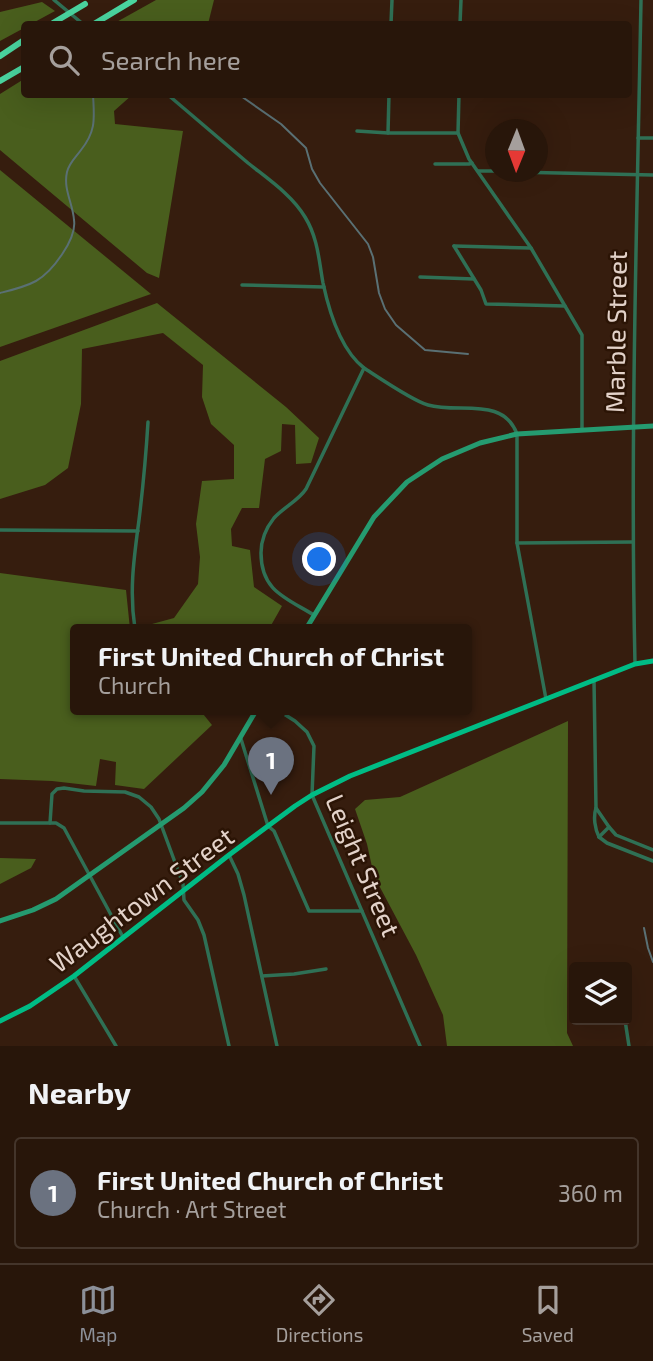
<!DOCTYPE html>
<meta charset="utf-8">
<style>
:root{--surface:#28160a;--page:#342318;--text:#f1f3f6;--muted:#a59f9c;--line:#44352b;--accent:#8c9099}
body{margin:0;font-family:"Exo 2",sans-serif;background:var(--page);color:var(--text)}
.controls{position:absolute;right:21px;bottom:21px;display:grid;overflow:hidden;border-radius:7px;box-shadow:0 7px 28px #0002}
.controls button{width:63px;height:63px;display:grid;place-items:center;padding:0;border:0;border-bottom:2px solid var(--line);background:var(--surface);color:var(--text);font:35px sans-serif}
.compass{position:absolute;left:485px;top:119px;width:63px;height:63px;border-radius:50%;background:var(--surface);box-shadow:0 7px 28px #0002;rotate:181deg}
.you{position:absolute;left:320px;top:560px;width:24px;height:24px;margin:-18px;border:5px solid #fff;border-radius:50%;background:#1a73e8;box-shadow:0 0 0 10px #1a73e833}
.badge{display:grid;place-items:center;width:46px;height:46px;border-radius:50%;background:var(--accent);color:#fff;font-size:23px;font-weight:700}
.pin{position:absolute;translate:-50% -58px;filter:drop-shadow(0 2px 4px #0008)}
.pin::after{content:'';position:absolute;top:37px;width:24px;height:21px;background:inherit;clip-path:polygon(0 0,100% 0,50% 100%)}
.popup{position:absolute;left:70px;top:624px;width:402px;height:91px;box-sizing:border-box;display:grid;place-content:center;border-radius:7px;background:var(--surface);filter:drop-shadow(0 2px 5px #0005);font-size:23px;white-space:nowrap;color:var(--muted)}
.popup b{font-size:26px;color:var(--text)}
.popup::after{content:'';position:absolute;left:50%;top:100%;margin-left:-14px;border:14px solid transparent;border-top-color:var(--surface)}
.list{margin:0;padding:0;list-style:none}
h2{display:flex;justify-content:space-between;align-items:center;height:91px;margin:0;padding:0 28px;font-size:30px}
h2 small{font-size:23px;font-weight:400;color:var(--muted)}
.list li{display:grid;grid-template-columns:46px 1fr auto;gap:21px;align-items:center;box-sizing:border-box;height:112px;margin:0 14px 14px;padding:0 14px;border:2px solid var(--line);border-radius:7px}
.list b{display:block;font-size:26px;white-space:nowrap}
.list p{margin:0;font-size:23px;white-space:nowrap;color:var(--muted)}
.list em{font-size:23px;font-style:normal;color:var(--muted)}
.icon{flex:none;width:38px;height:38px;fill:none;stroke:currentColor;stroke-width:2;stroke-linecap:round;stroke-linejoin:round}
.map{position:relative;flex:none;width:653px;height:1046px;overflow:hidden}
.search{position:absolute;background:var(--surface);box-shadow:0 7px 28px #0002;left:21px;right:21px;top:21px;height:77px;display:flex;align-items:center;gap:18px;box-sizing:border-box;padding:0 24px;border-radius:7px;color:var(--muted);font-size:26px}
.sheet{height:217px;background:var(--surface)}
nav{display:flex;justify-content:space-around;align-items:center;box-sizing:border-box;height:98px;border-top:2px solid var(--line);background:var(--surface);font-size:19px;color:var(--muted)}
nav a{display:grid;justify-items:center;gap:4px}
nav .on{color:var(--accent)}
.map>svg:first-child{display:block}
.forest{fill:#495e1d}
.lines{fill:none;stroke-linecap:round;stroke-linejoin:round}
.stream{stroke:#5a7074;stroke-width:2}
.street{stroke:#2f7055;stroke-width:3.5}
.secondary{stroke:#259b70;stroke-width:5}
.primary{stroke:#00bc85;stroke-width:5}
.highway{stroke:#4ad49f;stroke-width:6}
.highway-bridge{stroke:#4ad49f;stroke-width:6}
.labels{text-anchor:middle;dominant-baseline:central;stroke-width:5;stroke-linejoin:round;paint-order:stroke}
.street-label{font-size:26px;fill:#e3d2c9;stroke:#2b1405}
</style>
<div class="map">
<svg width="653" height="1046" viewBox="0 0 653 1046">
<rect width="100%" height="100%" fill="#361d0e"/>
<!-- forest -->
<g class="forest">
<polygon points="156,0 214,0 208,24 113,24"/>
<polygon points="42,2 55,11 31,24 24,24 24,28 0,41 0,12"/>
<polygon points="24,79 24,94 132,95 114,111 115,124 183,131 159,278 147,273 0,150 0,94"/>
<polygon points="0,170 151,294 0,347"/>
<polygon points="157,303 286,407 319,438 311,463 296,464 295,425 282,424 281,451 265,459 259,508 242,508 231,529 232,546 250,550 254,587 282,606 269,629 142,629 141,627 174,618 198,584 200,557 196,524 202,481 234,479 234,445 211,424 202,397 203,365 163,333 82,349 81,404 68,468 45,485 0,499 0,361"/>
<polygon points="0,573 126,590 130,629 75,629 75,709 199,709 212,725 144,789 115,785 116,762 100,759 96,786 52,781 0,779"/>
<polygon points="568,721 567,1033 573,1046 447,1046 443,1015 416,955 374,876 367,844 355,809 365,800 400,797"/>
<polygon points="0,858 36,859 31,868 0,884"/>
</g>
<g class="lines">
<!-- stream -->
<g class="stream">
<polyline points="238,94 281,124 306,148 312,169 320,183 368,244 373,257 379,293 385,309 396,325 425,350 468,354"/>
<path d="M0,293C12,290 25,287 36,281C52,272 77,239 74,220C73,204 63,189 67,172C69,163 76,157 81,150C97,130 94,117 93,94"/>
<polyline points="644,928 648,948 653,962"/>
</g>
<!-- street -->
<g class="street">
<polyline points="54,0 83,24"/>
<polyline points="391,24 392,0"/>
<polyline points="460,24 461,0"/>
<path d="M167,94C194,117 221,140 248,163C268,179 292,195 305,217C318,238 319,261 323,283C329,311 341,350 364,368C378,377 413,401 428,405C459,414 503,396 517,434V543L546,699"/>
<polyline points="459,94 458,133 469,159 531,248 582,335 582,429"/>
<polyline points="357,131 388,133 458,133"/>
<polyline points="388,133 389,94"/>
<polyline points="638,138 653,138"/>
<polyline points="435,164 469,164 472,163"/>
<polyline points="478,171 496,171"/>
<polyline points="512,172 653,175"/>
<polyline points="454,246 481,290 486,304 565,306"/>
<polyline points="454,246 531,248"/>
<polyline points="420,277 474,279"/>
<polyline points="242,285 324,287"/>
<polyline points="0,530 138,531"/>
<polyline points="517,543 632,542"/>
<path d="M314,615C286,598 261,591 261,553C261,541 266,528 274,518C284,507 298,501 306,489L364,368"/>
<path d="M135,629C129,591 134,558 139,520C143,487 146,455 148,422"/>
<path d="M635,664C630,442 637,221 641,0"/>
<path d="M594,680L596,808C593,817 595,829 599,837"/>
<polyline points="276,709 295,721 307,732 314,746 312,795 420,1046"/>
<polyline points="241,739 268,826 274,831 309,911 362,911"/>
<polyline points="596,808 609,827 616,835 653,850"/>
<polyline points="0,823 56,823 64,828 123,937"/>
<polyline points="50,823 52,794 57,789 64,788 84,791 125,792 139,797 151,807 159,819 183,884 184,900 198,920 204,935 229,1046"/>
<polyline points="599,837 607,843 653,861"/>
<polyline points="599,837 609,827"/>
<polyline points="229,855 238,874 244,895 277,1046"/>
<polyline points="74,976 116,1046"/>
<polyline points="262,976 294,974 326,969"/>
<polyline points="625,1020 629,1046"/>
</g>
<!-- secondary -->
<g class="secondary">
<polyline points="306,629 374,517 407,482 442,459 480,443 517,434 653,426"/>
<polyline points="0,921 33,910 56,899 184,808 202,792 224,765 257,709"/>
</g>
<!-- primary -->
<polyline class="primary" points="0,1021 30,1006 74,976 229,855 295,806 312,795 350,776 546,699 635,664 653,661"/>
<!-- highway -->
<g class="highway">
<polyline points="94,24 134,0"/>
<polyline points="0,56 24,40"/>
<polyline points="0,81 24,67"/>
</g>
<!-- highway-bridge -->
<polyline class="highway-bridge" points="53,23 85,4"/>
</g>
<g class="labels">
<!-- street labels -->
<g class="street-label">
<text transform="translate(615 332) rotate(-89)">Marble Street</text>
<text transform="translate(364 865) rotate(67)">Leight Street</text>
<text transform="translate(141 899) rotate(-37)">Waughtown Street</text>
</g>
</g>
</svg>
<div class="controls">
<button><svg class="icon" aria-label="layers" viewBox="0 0 24 24"><path d="M12 4l9 5-9 5-9-5zM3 14l9 5 9-5"/></svg></button>
</div>
<svg class="compass" viewBox="-18 -18 36 36"><path d="M0-13l5 13h-10z" fill="#e53935"/><path d="M0 13l5-13h-10z" fill="#a59f9c"/></svg>
<div class="you"></div>
<div class="pin badge" style="left:271px;top:795px;background:#6b7280">1</div>
<div class="popup"><b>First United Church of Christ</b>Church</div>
<div class="search"><svg class="icon" aria-label="search" viewBox="0 0 24 24"><circle cx="10" cy="10" r="6"/><path d="M15 15l6 6"/></svg>Search here</div>
</div>
<section class="sheet">
<h2>Nearby<small></small></h2>
<ul class="list">
<li><span class="badge" style="background:#6b7280">1</span><div><b>First United Church of Christ</b><p>Church · Art Street</p></div><em>360 m</em></li>
</ul>
</section>
<nav>
<a class="on"><svg class="icon" aria-label="map" viewBox="0 0 24 24"><path d="M3 6l6-2 6 2 6-2v14l-6 2-6-2-6 2zM9 4v14M15 6v14"/></svg>Map</a>
<a><svg class="icon" aria-label="directions" viewBox="0 0 24 24"><path d="M12 3l9 9-9 9-9-9zM9 14v-3h6M13 9l2 2-2 2"/></svg>Directions</a>
<a><svg class="icon" aria-label="saved" viewBox="0 0 24 24"><path d="M7 4h10v16l-5-4-5 4z"/></svg>Saved</a>
</nav>
